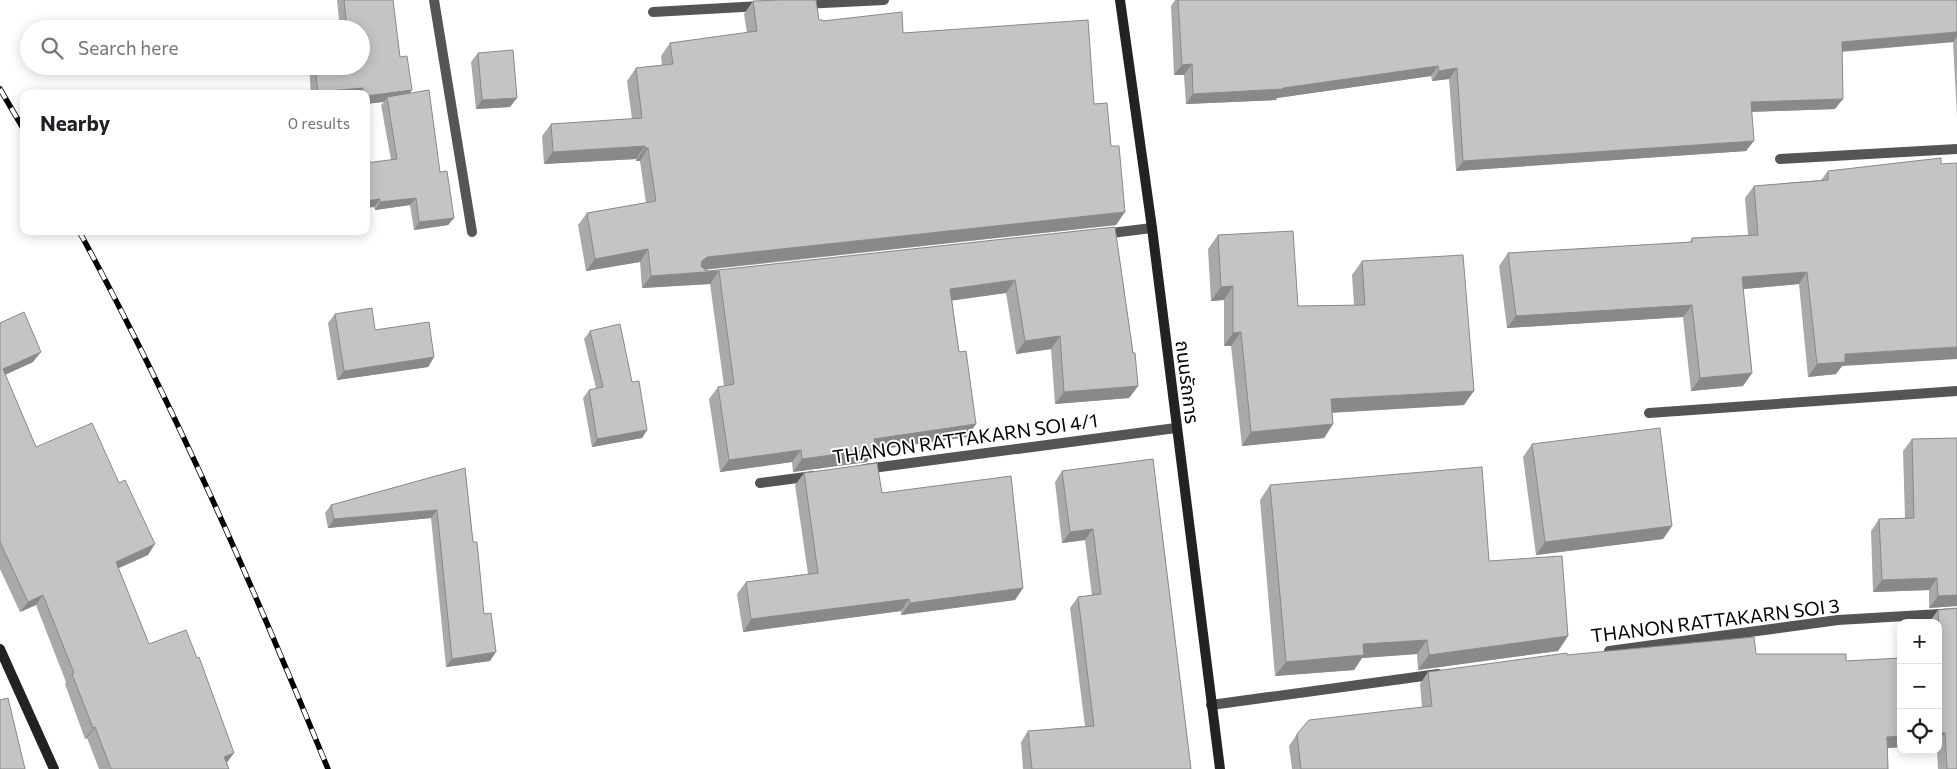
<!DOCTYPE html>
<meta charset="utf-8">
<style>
:root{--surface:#fff;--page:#f6f6f6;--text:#202124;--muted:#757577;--line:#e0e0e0}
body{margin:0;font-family:Commissioner,"Noto Sans Thai",sans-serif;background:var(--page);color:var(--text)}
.controls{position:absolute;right:15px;bottom:15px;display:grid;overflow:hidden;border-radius:10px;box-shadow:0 2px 12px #0003}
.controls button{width:45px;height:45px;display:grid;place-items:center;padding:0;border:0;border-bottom:1px solid var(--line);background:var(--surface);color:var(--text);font:25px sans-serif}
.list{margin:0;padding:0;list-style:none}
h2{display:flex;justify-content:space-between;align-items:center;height:65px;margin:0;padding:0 20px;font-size:21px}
h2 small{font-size:16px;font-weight:400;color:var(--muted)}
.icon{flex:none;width:28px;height:28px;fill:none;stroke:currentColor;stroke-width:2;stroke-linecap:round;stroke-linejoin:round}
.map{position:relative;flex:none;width:1957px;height:769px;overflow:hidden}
.search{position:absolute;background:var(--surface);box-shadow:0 2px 12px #0003;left:20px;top:20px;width:350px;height:55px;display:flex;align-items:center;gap:12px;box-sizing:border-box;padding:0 18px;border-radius:28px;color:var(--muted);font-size:19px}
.panel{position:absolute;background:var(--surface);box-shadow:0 2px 12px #0003;left:20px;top:90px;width:350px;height:145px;border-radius:10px}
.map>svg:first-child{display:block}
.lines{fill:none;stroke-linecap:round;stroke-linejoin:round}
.lane{stroke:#555;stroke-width:10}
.street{stroke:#555;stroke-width:10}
.secondary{stroke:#222;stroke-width:10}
.rail-casing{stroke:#000;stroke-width:5.5}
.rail{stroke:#fff;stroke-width:4;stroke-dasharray:11;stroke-linecap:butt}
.wall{fill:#a9a9a9}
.shaded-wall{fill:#898989}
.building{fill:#c4c4c4;stroke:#898989}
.labels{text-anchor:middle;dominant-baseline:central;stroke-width:4;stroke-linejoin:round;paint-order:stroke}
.street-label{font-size:19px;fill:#000;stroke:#fff}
</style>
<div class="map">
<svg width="1957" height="769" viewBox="0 0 1957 769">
<rect width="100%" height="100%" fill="#fff"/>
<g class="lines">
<!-- lane -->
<g class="lane">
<polyline points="803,4 884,0"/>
<polyline points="653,12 761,6"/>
</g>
<!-- street -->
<g class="street">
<polyline points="434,0 472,232"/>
<polyline points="1780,159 1957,149"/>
<polyline points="1103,234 1152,228"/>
<polyline points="1649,413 1957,391"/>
<polyline points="865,469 1176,428"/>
<polyline points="760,483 813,476"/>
<polyline points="1609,651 1838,620 1957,613"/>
<polyline points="1211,705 1438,674"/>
</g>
<!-- secondary -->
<g class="secondary">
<polyline points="1120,0 1152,228 1220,769"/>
<polyline points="0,649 54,769"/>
</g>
<!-- rail casing -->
<g class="rail-casing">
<g id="rail">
<polyline points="0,89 24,130"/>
<path d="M79,231C174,405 253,586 328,769"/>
</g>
</g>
<!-- rail -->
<use href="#rail" class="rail"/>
</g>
<!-- wall -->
<g class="wall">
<polygon points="337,0 393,0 400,57 409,93 440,172 454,218 448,225 414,230 410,205 375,210 374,207 391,160 381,105 384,102 366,94 311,94 309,66 361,66 361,29 340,29"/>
<polygon points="1175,0 1957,0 1957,117 1953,42 1842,52 1835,109 1752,112 1746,151 1456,171 1449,79 1432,81 1431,76 1277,98 1276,100 1186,104 1184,75 1174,75 1171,6"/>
<polygon points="753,1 823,21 903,33 1094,104 1116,225 704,270 705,270 709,271 1115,227 1138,386 1129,398 1055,404 1051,349 1016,354 1006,293 952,300 959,352 976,424 967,437 875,450 867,462 793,472 792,462 720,472 709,399 718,387 724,386 710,284 642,288 640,262 586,271 578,225 587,213 646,203 640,161 636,161 636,159 544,164 542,136 551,124 632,119 627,81 636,68 662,65 661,56 670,43 747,33 744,14"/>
<polygon points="478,53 510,107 476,109 471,62"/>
<polygon points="1828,171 1842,366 1836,374 1808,377 1799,284 1743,289 1752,373 1743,386 1691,391 1683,317 1507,328 1499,266 1508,253 1690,242 1692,238 1748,235 1745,198 1754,186 1821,180"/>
<polygon points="1218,235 1298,306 1354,305 1352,275 1362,261 1464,405 1332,413 1333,424 1324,438 1242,446 1231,346 1224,346 1224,300 1211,301 1208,249"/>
<polygon points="335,314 375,330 434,357 428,367 337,380 328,323"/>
<polygon points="0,323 33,362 5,375 36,447 148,555 118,568 149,644 227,763 229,769 99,769 87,738 85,739 65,684 66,682 36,605 20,612 0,569"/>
<polygon points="590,331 632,382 647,430 642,438 592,447 583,398 589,390 596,388 584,339"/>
<polygon points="1957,438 1957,606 1929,608 1929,590 1873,592 1871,531 1879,519 1905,518 1903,451 1912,439"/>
<polygon points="1532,444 1672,526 1663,539 1536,555 1523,457"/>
<polygon points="1153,459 1191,769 1023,769 1021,742 1028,731 1085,726 1070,608 1078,597 1092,596 1085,540 1062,543 1055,482 1062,471"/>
<polygon points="465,468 473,542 490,661 446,667 431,518 328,528 325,513 331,505"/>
<polygon points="804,473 882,493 1023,588 1015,600 901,615 901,611 743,632 737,594 746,582 808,574 795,485"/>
<polygon points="1270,485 1489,561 1568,636 1558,651 1418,670 1417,654 1362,658 1354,670 1275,676 1260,500"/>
<polygon points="1938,610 1957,769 1938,769 1937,750 1938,750 1938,623 1930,623 1930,621"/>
<polygon points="1756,654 1846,661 1901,658 1901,747 1887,748 1888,769 1292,769 1289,746 1297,734 1422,707 1420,684 1428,672 1567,655"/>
</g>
<!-- shaded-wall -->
<g class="shaded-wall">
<polygon points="1957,32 1957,37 1953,42 1834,52 1842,42"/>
<polygon points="1192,64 1184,75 1174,75 1182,65"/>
<polygon points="1438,66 1431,76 1277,98 1276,100 1186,104 1193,94 1283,88"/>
<polygon points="1457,68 1449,79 1432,81 1439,71"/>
<polygon points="363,88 359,94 317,94 318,92"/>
<polygon points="412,90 406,99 387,97 384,102 366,104 366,96"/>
<polygon points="517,98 510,107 476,109 482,100"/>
<polygon points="1843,99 1835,109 1744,112 1751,102"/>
<polygon points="1754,141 1746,151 1456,171 1463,161"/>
<polygon points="645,146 636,159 544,164 553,152"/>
<polygon points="645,148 648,148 640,161 636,161"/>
<polygon points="416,198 410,205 375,210 380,202"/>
<polygon points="380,199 374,207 366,208 366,201"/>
<polygon points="1125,212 1116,225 698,270 695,273 719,271 710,284 642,288 651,276 702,261 707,257"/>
<polygon points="454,218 448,225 414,230 419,222"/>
<polygon points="648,249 640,262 586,271 595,259"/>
<polygon points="1807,272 1799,284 1733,290 1742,277"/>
<polygon points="1015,280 1006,293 942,302 950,289"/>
<polygon points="1233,286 1224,300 1211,301 1221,287"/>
<polygon points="1692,305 1683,317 1507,328 1516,316"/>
<polygon points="1241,332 1231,346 1224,346 1233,333"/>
<polygon points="1060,336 1051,349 1016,354 1025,341"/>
<polygon points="1957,347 1957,359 1842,366 1836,374 1808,377 1817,364 1845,354"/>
<polygon points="41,352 33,362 0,377 3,369"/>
<polygon points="434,357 428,367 337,380 344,371"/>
<polygon points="1752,373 1743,386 1691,391 1700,378"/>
<polygon points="1138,386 1129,398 1055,404 1064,392"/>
<polygon points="1474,391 1464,405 1321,413 1331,399"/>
<polygon points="976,424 967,437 875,450 867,462 793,472 802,459 874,439"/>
<polygon points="1333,424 1324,438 1242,446 1251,432"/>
<polygon points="647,430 642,438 592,447 597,439"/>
<polygon points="801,450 792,462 720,472 729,460"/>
<polygon points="437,510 431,518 328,528 334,519"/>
<polygon points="1672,526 1663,539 1536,555 1545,542"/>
<polygon points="1093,529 1085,540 1062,543 1070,532"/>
<polygon points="155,544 148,555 108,573 116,562"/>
<polygon points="1937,578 1929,590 1873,592 1882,580"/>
<polygon points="1023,588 1015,600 901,615 910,603"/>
<polygon points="43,595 36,605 20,612 28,602"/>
<polygon points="1957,595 1957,606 1929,608 1938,596"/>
<polygon points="909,599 901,611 743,632 751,619"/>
<polygon points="1568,636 1558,651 1418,670 1429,655"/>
<polygon points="1427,640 1417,654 1362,658 1354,670 1275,676 1286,662 1363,644"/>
<polygon points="496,652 490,661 446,667 452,659"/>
<polygon points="95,727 87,738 85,739 93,728"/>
<polygon points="1938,733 1945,733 1938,742"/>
<polygon points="1901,736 1901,747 1879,749 1887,737"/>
<polygon points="234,753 226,764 224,757"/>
</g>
<!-- building -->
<g class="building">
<polygon points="344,0 393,0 400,57 407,56 412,90 366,96 366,94 363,94 363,88 318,92 315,66 361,66 361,29 347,29"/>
<polygon points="781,0 816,0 819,20 823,20 823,21 902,12 903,33 1088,20 1094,104 1107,103 1111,146 1119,146 1125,212 707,257 702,261 701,266 705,270 709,271 1115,227 1133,353 1135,353 1138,386 1064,392 1060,336 1025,341 1015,280 950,289 959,352 966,351 976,424 874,439 876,449 802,459 801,450 729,460 718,387 734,384 719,271 651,276 648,249 595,259 587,213 656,201 648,148 645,148 645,146 553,152 551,124 642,118 636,68 673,64 670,43 757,31 753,1"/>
<polygon points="1178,0 1957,0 1957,32 1842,42 1843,99 1751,102 1754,141 1463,161 1457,68 1439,71 1438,66 1283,88 1283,89 1193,94 1192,64 1182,65"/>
<polygon points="513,50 517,98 482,100 478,53"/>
<polygon points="429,90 440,172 447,171 454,218 419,222 416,198 380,202 380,199 366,201 366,163 397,159 387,97"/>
<polygon points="1941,158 1941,164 1957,163 1957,347 1845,354 1845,362 1817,364 1807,272 1742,277 1752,373 1700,378 1692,305 1516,316 1508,253 1692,242 1692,238 1758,235 1754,186 1828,180 1828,171"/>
<polygon points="1293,231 1298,306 1365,305 1362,261 1463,255 1474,391 1331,399 1333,424 1251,432 1241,332 1233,333 1233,286 1221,287 1218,235"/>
<polygon points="372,308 375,330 429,322 434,357 344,371 335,314"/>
<polygon points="24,312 41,352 3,369 36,447 92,423 119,483 125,480 155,544 116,562 149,644 186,630 197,658 199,657 234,753 224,757 229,769 111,769 95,727 93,728 72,674 74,673 43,595 28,602 0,542 0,323"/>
<polygon points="620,324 632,382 639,381 647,430 597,439 589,390 603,387 590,331"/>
<polygon points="1660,428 1672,526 1545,542 1532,444"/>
<polygon points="1957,438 1957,595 1938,596 1937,578 1882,580 1879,519 1914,518 1912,439"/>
<polygon points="1153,459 1191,769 1032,769 1028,731 1094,726 1078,597 1101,594 1093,529 1070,532 1062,471"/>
<polygon points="877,463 882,493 1011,476 1023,588 910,603 909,599 751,619 746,582 818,573 804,473"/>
<polygon points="1482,467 1489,561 1562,556 1568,636 1429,655 1427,640 1363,644 1364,655 1286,662 1270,485"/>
<polygon points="465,468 473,542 477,542 484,614 491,613 496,652 452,659 437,510 334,519 331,505"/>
<polygon points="1957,608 1957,769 1947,769 1945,733 1938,733 1938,649 1940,649 1938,610"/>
<polygon points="1754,637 1756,654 1846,654 1846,661 1901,658 1901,736 1887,737 1888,769 1301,769 1297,734 1309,720 1432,706 1428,672 1567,653 1567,655"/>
<polygon points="8,698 25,769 0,769 0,700"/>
</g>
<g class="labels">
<!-- street labels -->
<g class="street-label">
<text transform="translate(1188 382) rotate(83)">ถนนรัถการ</text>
<text transform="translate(965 438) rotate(-8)">THANON RATTAKARN SOI 4/1</text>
<text transform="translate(1715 620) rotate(-7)">THANON RATTAKARN SOI 3</text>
</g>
</g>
</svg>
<div class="controls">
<button>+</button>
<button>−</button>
<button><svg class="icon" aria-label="locate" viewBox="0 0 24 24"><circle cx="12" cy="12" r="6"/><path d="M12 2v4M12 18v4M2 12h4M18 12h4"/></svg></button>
</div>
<div class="search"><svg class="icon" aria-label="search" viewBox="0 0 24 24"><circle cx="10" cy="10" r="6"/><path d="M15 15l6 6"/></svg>Search here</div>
<section class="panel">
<h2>Nearby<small>0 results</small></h2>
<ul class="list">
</ul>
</section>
</div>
